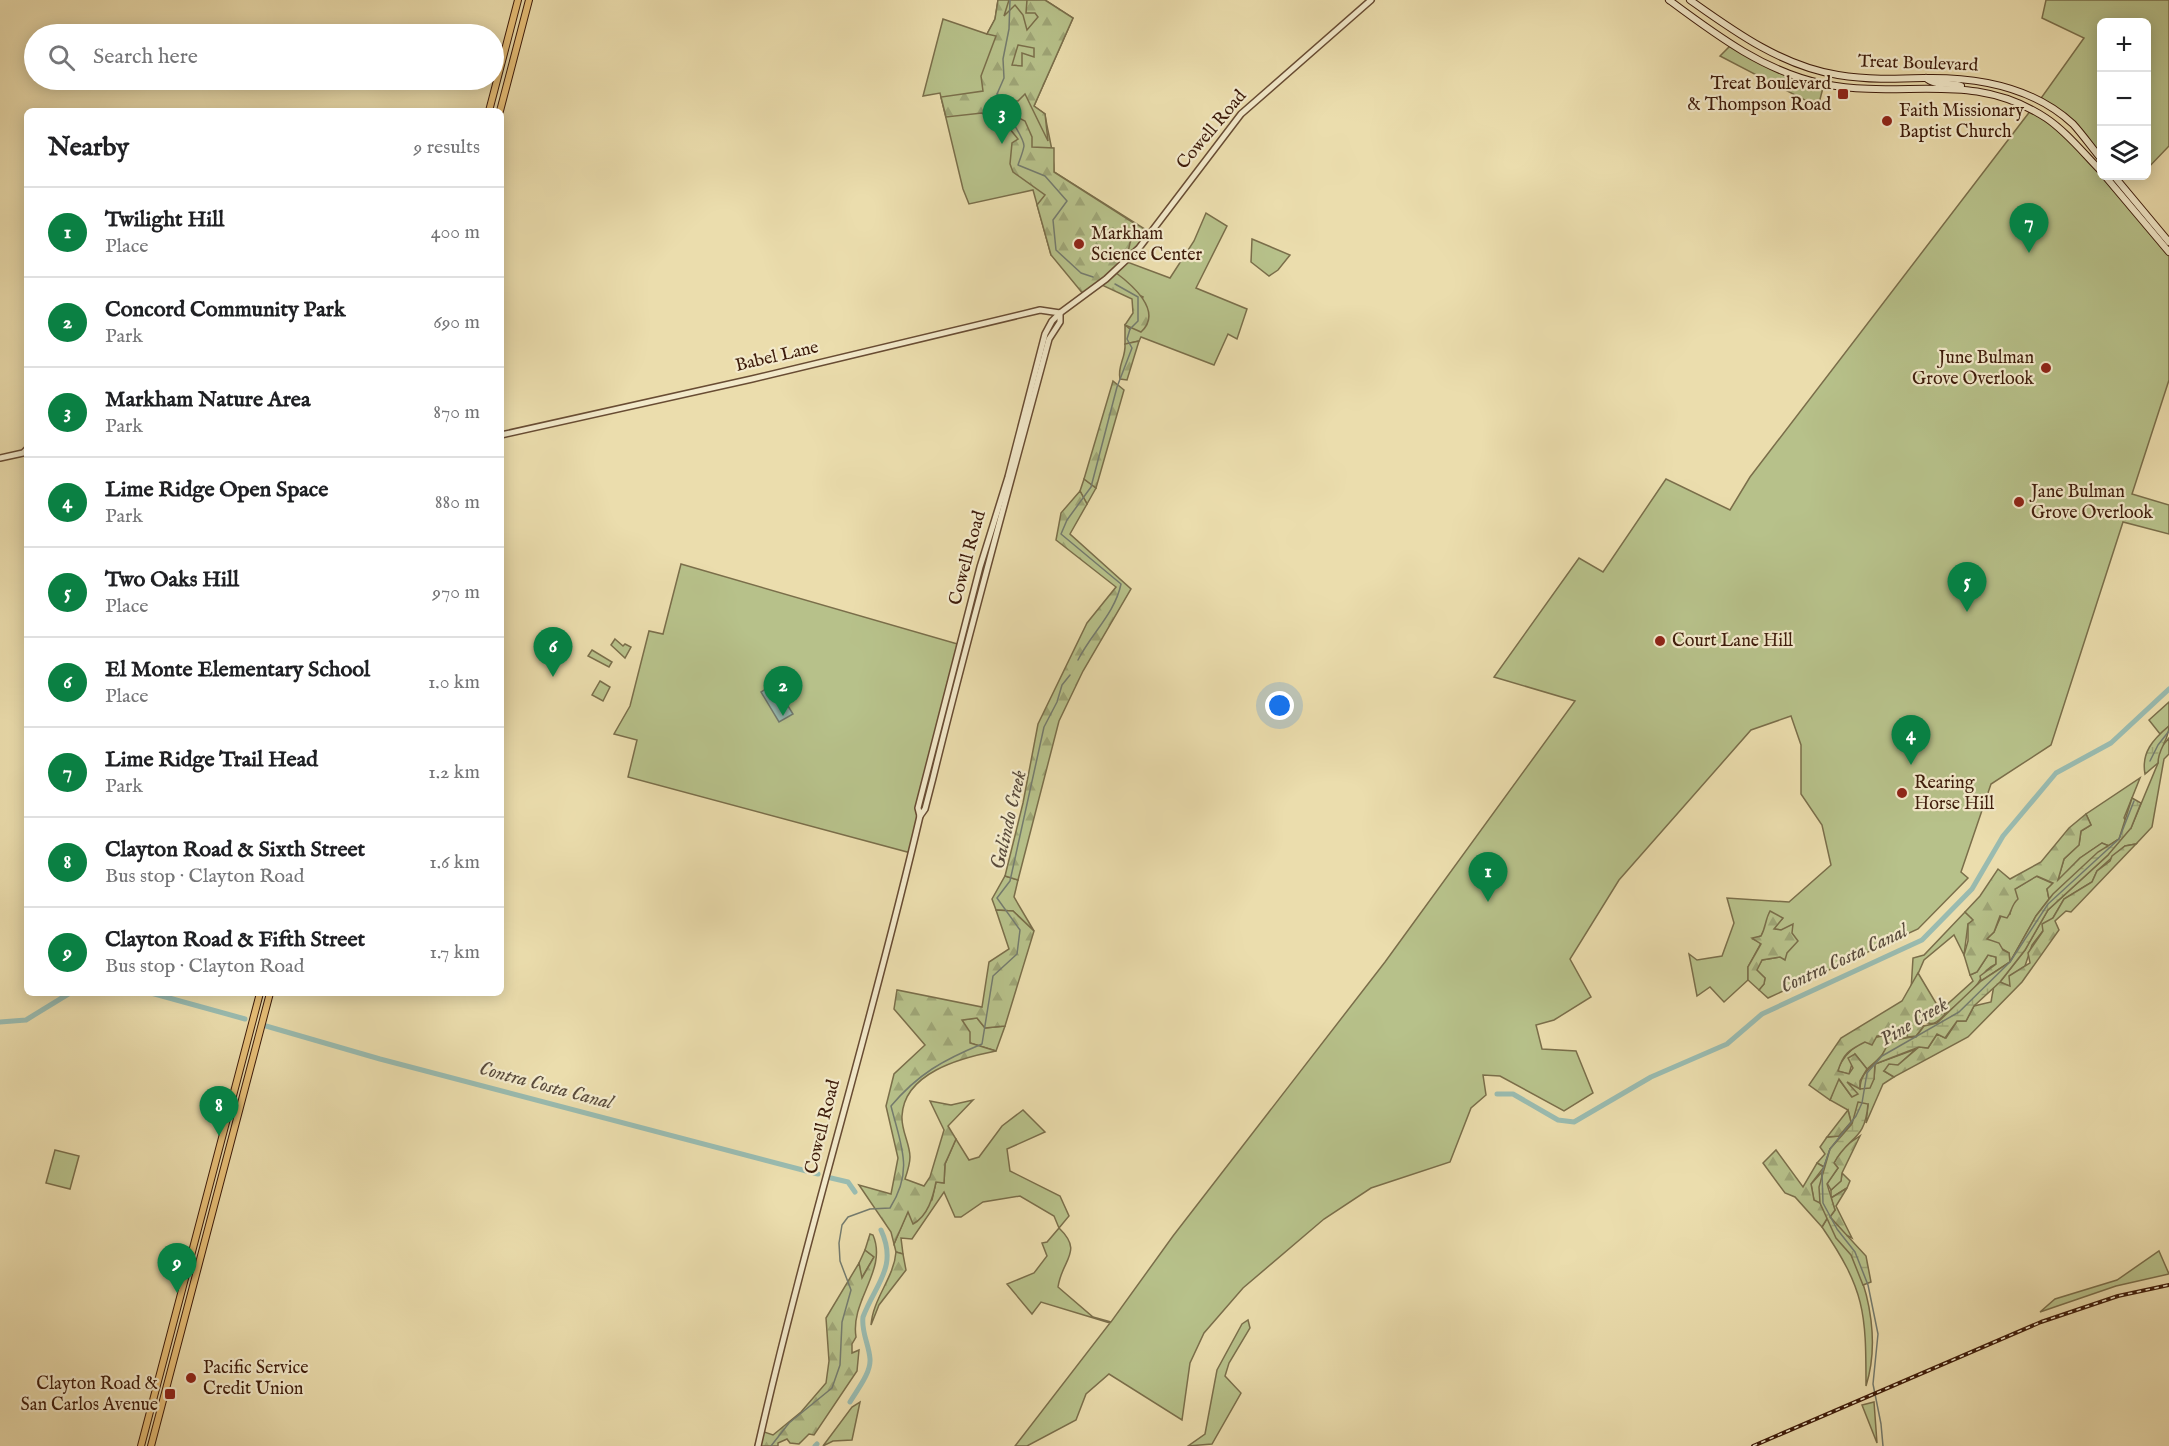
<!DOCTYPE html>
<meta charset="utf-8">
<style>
:root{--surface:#fff;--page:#f6f6f6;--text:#202124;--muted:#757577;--line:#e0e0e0;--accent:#0b8043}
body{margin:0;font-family:"IM FELL English",serif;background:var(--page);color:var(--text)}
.controls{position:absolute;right:18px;top:18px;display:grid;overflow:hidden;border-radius:9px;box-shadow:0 3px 15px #0003}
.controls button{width:54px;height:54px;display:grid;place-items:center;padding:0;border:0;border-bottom:2px solid var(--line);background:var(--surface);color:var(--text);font:30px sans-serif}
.you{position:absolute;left:1280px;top:706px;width:21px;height:21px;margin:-15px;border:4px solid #fff;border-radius:50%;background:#1a73e8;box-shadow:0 0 0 9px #1a73e833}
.badge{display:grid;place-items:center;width:39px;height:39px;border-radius:50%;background:var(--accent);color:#fff;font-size:20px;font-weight:700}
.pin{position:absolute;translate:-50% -50px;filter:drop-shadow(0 2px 3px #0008)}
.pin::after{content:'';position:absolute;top:32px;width:21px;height:18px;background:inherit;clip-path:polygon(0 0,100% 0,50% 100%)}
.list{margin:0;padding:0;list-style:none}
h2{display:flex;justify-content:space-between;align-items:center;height:78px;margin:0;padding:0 24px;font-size:26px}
h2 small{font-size:20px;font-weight:400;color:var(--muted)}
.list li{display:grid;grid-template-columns:39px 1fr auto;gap:18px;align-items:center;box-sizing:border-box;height:90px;padding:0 24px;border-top:2px solid var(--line)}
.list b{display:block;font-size:22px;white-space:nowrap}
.list p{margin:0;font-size:20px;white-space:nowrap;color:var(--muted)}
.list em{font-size:20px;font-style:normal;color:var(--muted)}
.icon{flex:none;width:33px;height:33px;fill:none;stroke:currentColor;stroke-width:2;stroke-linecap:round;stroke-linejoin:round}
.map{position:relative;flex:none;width:2169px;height:1446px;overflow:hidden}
.search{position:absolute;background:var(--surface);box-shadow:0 3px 15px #0003;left:24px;top:24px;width:480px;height:66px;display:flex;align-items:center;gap:15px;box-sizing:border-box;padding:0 21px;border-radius:33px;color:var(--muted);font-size:22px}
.panel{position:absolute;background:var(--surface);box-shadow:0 3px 15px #0003;left:24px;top:108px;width:480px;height:888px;border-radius:9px}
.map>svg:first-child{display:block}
.green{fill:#b7c18a;stroke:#7a6e4a;stroke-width:1.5}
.forest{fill:url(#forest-firs);stroke:#7a6e4a;stroke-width:1.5;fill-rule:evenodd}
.wetland{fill:url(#wetland-marsh);stroke:#7a6e4a;stroke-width:1.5}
.water{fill:#99bbb0;stroke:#747b6e;stroke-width:1.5}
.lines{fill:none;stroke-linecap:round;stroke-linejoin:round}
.stream{stroke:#747b6e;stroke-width:1.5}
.canal{stroke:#99bbb0;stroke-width:5}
.tertiary-casing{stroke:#684c33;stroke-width:8}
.secondary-casing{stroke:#3d1b0a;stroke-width:8}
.primary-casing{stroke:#3d1b0a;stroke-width:8}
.tertiary{stroke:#f2e9ca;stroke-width:5}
.secondary{stroke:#f2e9ca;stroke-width:6}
.primary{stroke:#e6be76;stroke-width:6}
.rail-casing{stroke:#3d1b0a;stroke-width:4}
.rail{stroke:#f2e9ca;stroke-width:1.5;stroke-dasharray:4.5;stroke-linecap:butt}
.poi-dot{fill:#8f2418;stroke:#f2e9ca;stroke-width:2}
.labels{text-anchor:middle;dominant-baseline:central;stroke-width:4.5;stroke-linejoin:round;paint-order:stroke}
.street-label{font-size:18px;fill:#3d1b0a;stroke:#f2e9ca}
.poi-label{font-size:18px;fill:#3d1b0a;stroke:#f2e9ca;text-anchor:start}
.water-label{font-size:20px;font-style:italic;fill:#594b3c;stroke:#f2e9ca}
</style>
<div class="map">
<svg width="2169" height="1446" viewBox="0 0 2169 1446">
<defs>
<pattern id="forest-firs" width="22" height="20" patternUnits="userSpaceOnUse" patternTransform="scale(1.5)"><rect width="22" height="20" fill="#b7c18a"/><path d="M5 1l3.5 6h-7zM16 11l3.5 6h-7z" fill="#9ea576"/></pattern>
<pattern id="wetland-marsh" width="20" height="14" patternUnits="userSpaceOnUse" patternTransform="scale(1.5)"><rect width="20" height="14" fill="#b7c18a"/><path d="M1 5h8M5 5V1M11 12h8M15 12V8" fill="none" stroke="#9ea576"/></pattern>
</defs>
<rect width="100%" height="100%" fill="#ebddad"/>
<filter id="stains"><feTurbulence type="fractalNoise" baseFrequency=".00333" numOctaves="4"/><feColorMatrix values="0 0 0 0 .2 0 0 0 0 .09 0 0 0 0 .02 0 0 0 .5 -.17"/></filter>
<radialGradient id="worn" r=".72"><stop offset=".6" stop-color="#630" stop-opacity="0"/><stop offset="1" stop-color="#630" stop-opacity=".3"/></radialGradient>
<!-- green -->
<g class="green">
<path d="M998,0H1045L1073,18L1034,106L1045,114C1048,135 1054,151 1054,172L1151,233L1127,262L1170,278L1194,241L1206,213L1227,226L1196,288L1247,309L1237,339L1228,334L1214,365L1141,337L1139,341L1125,344V325L1130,329L1143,297L1051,255L1033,190L969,204L963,189L940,93L923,96L943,19L987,34L995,19Z"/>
<polygon points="2046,0 2169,0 2169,146 2147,169 2146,22 2102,22 2101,160 2073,124 2039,101 2084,38 2042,18"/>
<polygon points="1731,45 1793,75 1824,84 1818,107 1720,56"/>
<path d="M2031,110L2048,119L2101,172L2102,176H2105L2169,252V380L2132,494L2169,505V534L2123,522L2051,745L1991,784L1961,872L1968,878L1918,929L1768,998L1759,990L1764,984L1765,978L1756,970L1762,960L1780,957L1781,930L1773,929L1783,918L1765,929L1761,936L1753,939L1761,943L1748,967V980L1724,1002L1710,987L1697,996L1689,954L1697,960L1722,956L1734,923L1727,898L1789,902L1831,865L1822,825L1801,794V745L1791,716L1751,730L1619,880L1570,959L1591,997L1554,1020L1536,1025L1542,1049L1576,1051L1593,1093L1564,1111L1500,1076L1483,1075L1486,1095L1471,1108L1450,1162L1371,1188L1324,1219L1243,1288L1204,1333L1190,1363L1182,1420L1109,1374L1086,1394L1076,1420L1027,1446H1015L1110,1323L1041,1302L1032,1314L1007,1284L1034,1273L1047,1256L1042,1243L1047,1242L1059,1228L1054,1216L1020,1196L983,1202L961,1217H955L944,1192L912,1239L901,1238L903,1254L896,1252L894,1244L908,1211L932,1200L936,1182L944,1183L945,1164L956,1139L969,1160L979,1157L1002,1126L1023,1110L1045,1132L1007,1149L1010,1171L1060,1196L1069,1216L1059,1228C1084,1252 1062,1259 1058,1287L1093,1317L1111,1322L1173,1236L1385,962L1575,701L1494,677L1579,558L1603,572L1666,479L1730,510L1750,477Z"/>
<polygon points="1252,239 1290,255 1278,270 1269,276 1251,262"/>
<polygon points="1084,479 1096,488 1087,504 1080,491"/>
<polygon points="681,564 961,645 918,807 920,816 911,853 628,777 637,740 614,734 630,706 649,631 663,634"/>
<polygon points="615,639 623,646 625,644 631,647 625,658 611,645"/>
<polygon points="592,650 612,662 609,667 588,656"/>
<polygon points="600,681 610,687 603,701 592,695"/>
<polygon points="2169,702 2169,726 2160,734 2149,720"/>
<polygon points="2169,738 2169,754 2164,759 2152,827 2136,844 2125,846 2097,871 2092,882 2064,899 2053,918 2032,945 2025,966 2010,976 2010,987 2000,982 2025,950 2048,910 2108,855 2117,840 2109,846 2102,843 2080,858 2057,882 2064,859 2079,845 2081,831 2091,825 2086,814 2140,778 2124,818 2131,828 2158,763 2158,751"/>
<polygon points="1005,876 1018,880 1014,897 1034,931 1013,911 996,910 992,899"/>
<polygon points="2036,876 2054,884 2047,889 2049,899 2036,916 2010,962 2009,953 1986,939 1994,932 2001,916 2010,914 2015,889"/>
<polygon points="1965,912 1974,920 1968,924 1964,955 1954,935 1924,960 1911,990 1913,958 1924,955"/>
<path d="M1988,955L1996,957V964C1981,971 1984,978 1974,988C1965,998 1956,1006 1945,1014L1940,1011L1973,981L1970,975L1977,972Z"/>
<polygon points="977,1018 985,1028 1005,1026 996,1051 970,1043 962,1020"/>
<path d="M1901,1028L1904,1029L1908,1037L1888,1045L1882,1056L1867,1069L1855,1054L1849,1074L1837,1071C1846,1047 1869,1035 1895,1035Z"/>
<polygon points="1916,1049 1898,1065 1884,1071 1894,1077 1883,1084 1866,1123 1868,1105 1830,1149 1824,1167 1817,1163 1825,1154 1820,1147 1827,1137 1839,1136 1851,1122 1848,1110 1830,1100 1838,1078 1852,1097 1844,1080 1874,1079 1875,1064"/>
<polygon points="55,1150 79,1156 70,1189 46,1183"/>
<polygon points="1822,1172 1820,1203 1814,1201 1811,1184"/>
<polygon points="1842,1173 1850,1181 1847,1188 1831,1198 1831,1190 1841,1181"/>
<path d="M1828,1217C1833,1232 1845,1242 1852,1256C1871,1295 1879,1345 1866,1386C1866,1312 1865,1290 1822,1227Z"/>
<polygon points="865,1250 874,1257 861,1279 859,1263"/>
<polygon points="2159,1251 2169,1274 2116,1286 2040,1312 2055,1299 2117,1280"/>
<polygon points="1248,1320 1250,1328 1229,1363 1225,1376 1241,1393 1212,1444 1188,1446 1205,1434 1217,1370 1242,1324"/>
<polygon points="860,1402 852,1440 833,1441 823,1446 852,1407"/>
<polygon points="1874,1402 1877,1443 1862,1405"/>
</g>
<!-- forest -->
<g class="forest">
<path d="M998,0H1009L1004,16L1015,5L1023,15L1027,30L1038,17L1035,13H1026L1027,0H1045L1073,18L1034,106L1045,114L1048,141L1025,94L1018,101H1012L1010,106L1015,116L1025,121L1032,137V147L1054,148V172L1137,225L1130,243L1126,262L1115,272C1131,284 1164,311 1141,332L1125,325L1133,313L1132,299L1100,284L1084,295L1051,255L1037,205L1045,195L1013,172L1010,164L1012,143L1018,139L1001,118L992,122L982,113L946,117L941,97L983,91L981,76L996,36L987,34L995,19ZM1018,45L1034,48V57L1022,53V66L1012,65Z"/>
<path d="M1139,341L1127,380L1120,379C1117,366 1126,358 1125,344Z"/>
<polygon points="1113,381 1124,390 1096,488 1084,479"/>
<polygon points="1080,491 1087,504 1070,534 1131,589 1083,671 1059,721 1018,880 1005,876 1023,803 1038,724 1087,623 1116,587 1056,540 1061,513"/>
<path d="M2086,814L2091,825L2081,831L2079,845L2064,859L2058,880L2080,858L2102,843L2109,846L2049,899L2047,889L2053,883L2037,876L2015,889L2018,899C2011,905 2012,912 2007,918L2000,916L1994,932L1987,939L1999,943L2003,950L2009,953L2010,962L1981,981L1980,976L1996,964V957L1988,955L1977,972L1970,975L1964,955L1968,941V924L1973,920L1965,912L1980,896L1998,869L2010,879L2041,862L2069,828Z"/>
<polygon points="2136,844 2071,912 2066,911 2055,921 2059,930 2022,982 1968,1037 1894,1077 1884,1071 1889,1064 1898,1065 1919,1047 1928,1048 1937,1034 1946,1038 1957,1021 1966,1021 1974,1006 1991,1002 1994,985 2000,982 2010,986 2009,976 2030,963 2028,953 2043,931 2042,924 2053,918 2064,899 2092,882 2097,871 2110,861 2112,856 2125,846"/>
<path d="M996,910L1013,911L1034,931L1005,1026L985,1028L977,1018L962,1020L970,1032V1043L996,1051C960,1058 904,1073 902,1116C901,1130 910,1144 910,1157C910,1164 907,1173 905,1179L924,1186L930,1177L944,1130L930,1101L951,1105L973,1100L948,1126L956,1139L945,1164L944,1183L936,1182C933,1197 928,1216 913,1224L908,1212L894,1244L891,1232L859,1185L891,1194L898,1158L886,1106L894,1074L925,1045L894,1009L897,990L982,1007L989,962L1009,949Z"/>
<path d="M1770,911L1783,918L1774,929L1781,930L1793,924L1792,933L1798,941L1787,953L1785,960L1780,957L1762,960L1757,970L1765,978L1764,984L1759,990L1748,980V967L1761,944L1752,938L1761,936C1766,927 1765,920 1770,911Z"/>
<path d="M1918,973L1940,1010L1945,1014C1939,1021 1934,1026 1925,1022L1933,1014L1921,1018L1920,1025L1924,1026L1916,1036L1908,1037L1904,1029L1901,1028L1895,1035L1877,1036L1872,1045L1865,1042C1849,1050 1843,1054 1838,1071L1849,1074L1853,1068L1848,1058L1855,1054L1867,1069L1860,1081V1089L1847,1082L1858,1094L1852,1097L1839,1079L1830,1100L1809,1085L1841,1038L1902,1001Z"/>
<polygon points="1848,1110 1851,1122 1839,1136 1827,1137"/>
<polygon points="1860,1136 1842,1173 1841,1181 1831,1190 1827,1183 1838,1168 1834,1163 1842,1148"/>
<polygon points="1776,1150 1803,1187 1817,1163 1824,1167 1811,1184 1814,1200 1820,1203 1828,1217 1822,1227 1795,1197 1785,1193 1763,1163"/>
<polygon points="1847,1188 1836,1206 1852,1238 1846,1235 1830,1217 1835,1210 1831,1198"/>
<path d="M870,1234L873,1235C888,1270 850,1300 856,1337L852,1344V1353L859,1350L857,1371L814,1435L809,1434L799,1444L790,1443L787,1439L778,1443V1446H758L761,1431L773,1435L801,1412L826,1383L829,1361L826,1318L859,1263L862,1278L874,1257L865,1250Z"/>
<path d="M896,1252L903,1254L906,1270L879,1305L871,1325C873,1298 894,1278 896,1252Z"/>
</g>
<!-- wetland -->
<g class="wetland">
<path d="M2169,726C2169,741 2158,748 2158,763L2145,774C2141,753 2153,739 2169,726Z"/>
<path d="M2132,798L2141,803L2131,828L2108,855L2048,910L2025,950L2000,982L1974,1006L1966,1021H1957L1945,1038L1937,1034L1928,1048L1919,1047L1875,1064L1874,1079L1870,1088L1860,1089C1860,1073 1871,1068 1880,1057C1884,1054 1885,1048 1888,1045C1895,1039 1908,1037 1916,1037L1924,1026L1937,1023L1981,981L2010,962L2036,916L2053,894L2098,852L2119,839Z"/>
<path d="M1858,1102L1868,1104C1865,1142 1849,1135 1834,1163L1838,1168L1827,1184L1835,1210L1830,1217L1866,1256L1871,1282L1863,1285L1851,1255L1836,1238L1820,1203L1819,1187L1830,1149L1852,1124Z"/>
</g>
<!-- water -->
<polygon class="water" points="788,675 797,689 783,698 793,714 779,722 761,692"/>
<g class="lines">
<!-- stream -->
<g class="stream">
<path d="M1010,0L1009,29L1003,59L1004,78L997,94C1002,110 1024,135 1024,146C1023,152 1020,159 1018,165L1045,176L1067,201L1053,220L1056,250L1081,273L1093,277"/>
<path d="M1078,660C1091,634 1115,613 1121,584L1061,534L1067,520L1091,487L1117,387L1132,348L1127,339L1130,329L1138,321V297L1115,284"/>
<polyline points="2150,761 2158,745 2169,731"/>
<path d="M771,1446L789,1423L832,1388L840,1365L842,1322L851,1290L840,1261L839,1243L842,1225L848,1217L870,1209L890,1208C914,1170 901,1146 891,1106C918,1074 943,1060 982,1044L993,976L1017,954L1020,930L997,898L1010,881L1044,727L1057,702L1062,685L1070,675"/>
<polyline points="1883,1446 1881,1424 1873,1384 1878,1334 1868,1285 1855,1252 1837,1229 1823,1203 1822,1172 1830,1149 1856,1116 1862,1103 1867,1073 1882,1056 1959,1012 2010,962 2048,904 2119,839 2134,801"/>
</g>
<!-- canal -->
<g class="canal">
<polyline points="151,993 245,1019"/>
<polyline points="0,1022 26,1020 70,993"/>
<polyline points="266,1026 380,1059 818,1174"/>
<polyline points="1497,1094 1513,1094 1558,1120 1574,1122 1651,1077 1727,1044 1762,1014 1922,940 1972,889 2003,836 2056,773 2111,743 2169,689"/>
<polyline points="831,1178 848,1182 855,1192"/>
<path d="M850,1402C857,1390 871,1373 870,1359C869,1344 861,1332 863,1317C876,1283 898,1267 881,1230"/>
<polyline points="815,1446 817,1444"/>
</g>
<!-- tertiary casing -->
<g class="tertiary-casing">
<g id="tertiary">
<polyline points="501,435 752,379 1040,310 1060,313"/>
<polyline points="0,458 23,453 27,449"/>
<path d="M920,816L925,809L933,778C969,631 1010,485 1049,339L1060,322V313"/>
<path d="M758,1446C806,1234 871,1027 920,816L918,808L980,567L1008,477L1045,334L1052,321L1060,313L1106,279L1139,248L1241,114L1371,0"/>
</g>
</g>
<!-- secondary casing -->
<g class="secondary-casing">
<g id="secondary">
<path d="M1669,0C1716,35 1765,72 1824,84C1905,100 1971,69 2046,118C2067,132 2084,154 2102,172"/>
<path d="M1690,0C1735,32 1782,66 1838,75C1868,80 1895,79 1925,78C1977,77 2033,87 2073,124C2083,135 2092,148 2102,160"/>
<path d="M1926,78C1934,86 1950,82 1961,86"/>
<polyline points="2105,176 2169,252"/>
<polyline points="2114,176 2169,242"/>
</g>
</g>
<!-- primary casing -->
<g class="primary-casing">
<g id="primary">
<polyline points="489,111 518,0"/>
<polyline points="500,111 529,0"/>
<polyline points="141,1446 260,993"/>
<polyline points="151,1446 270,993"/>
</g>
</g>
<!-- tertiary -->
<use href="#tertiary" class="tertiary"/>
<!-- secondary -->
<use href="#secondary" class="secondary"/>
<!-- primary -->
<use href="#primary" class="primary"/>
<!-- rail casing -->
<g class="rail-casing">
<polyline id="rail" points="1753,1446 2041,1322 2118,1296 2169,1285"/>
</g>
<!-- rail -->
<use href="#rail" class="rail"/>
</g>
<!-- markers -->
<g class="poi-dot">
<rect x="1837" y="88" width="12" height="12" rx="3"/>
<circle cx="1887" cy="121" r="6"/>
<circle cx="1079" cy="244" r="6"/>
<circle cx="2046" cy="368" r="6"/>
<circle cx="2019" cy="502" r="6"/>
<circle cx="1660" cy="641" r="6"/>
<circle cx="1902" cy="793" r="6"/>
<circle cx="191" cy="1378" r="6"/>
<rect x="164" y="1388" width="12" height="12" rx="3"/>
</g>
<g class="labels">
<!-- street labels -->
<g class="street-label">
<text transform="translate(1918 64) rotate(2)">Treat Boulevard</text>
<text transform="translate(1212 130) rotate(-50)">Cowell Road</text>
<text transform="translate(777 357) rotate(-13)">Babel Lane</text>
<text transform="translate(968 558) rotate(-75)">Cowell Road</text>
<text transform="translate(823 1127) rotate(-76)">Cowell Road</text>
</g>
<!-- poi labels -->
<g class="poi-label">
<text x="1831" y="84" text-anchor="end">Treat Boulevard<tspan x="1831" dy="21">&amp; Thompson Road</tspan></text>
<text x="1899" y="111">Faith Missionary<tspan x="1899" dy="21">Baptist Church</tspan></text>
<text x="1091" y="234">Markham<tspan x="1091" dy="21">Science Center</tspan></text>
<text x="2034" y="358" text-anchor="end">June Bulman<tspan x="2034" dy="21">Grove Overlook</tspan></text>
<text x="2031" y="492">Jane Bulman<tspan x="2031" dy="21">Grove Overlook</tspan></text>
<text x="1672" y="641">Court Lane Hill</text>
<text x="1914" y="783">Rearing<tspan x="1914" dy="21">Horse Hill</tspan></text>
<text x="203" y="1368">Pacific Service<tspan x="203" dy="21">Credit Union</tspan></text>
<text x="158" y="1384" text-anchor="end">Clayton Road &amp;<tspan x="158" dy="21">San Carlos Avenue</tspan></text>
</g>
<!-- water labels -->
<g class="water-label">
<text transform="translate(1009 820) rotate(-77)">Galindo Creek</text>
<text transform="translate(1844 959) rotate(-25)">Contra Costa Canal</text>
<text transform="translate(1914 1022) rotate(-31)">Pine Creek</text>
<text transform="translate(546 1086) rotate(15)">Contra Costa Canal</text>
</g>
</g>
<rect width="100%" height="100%" filter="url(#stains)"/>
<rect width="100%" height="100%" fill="url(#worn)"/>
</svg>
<div class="controls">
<button>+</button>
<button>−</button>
<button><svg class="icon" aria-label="layers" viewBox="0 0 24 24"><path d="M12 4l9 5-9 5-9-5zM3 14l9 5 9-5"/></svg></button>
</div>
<div class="you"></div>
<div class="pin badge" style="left:1488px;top:902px">1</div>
<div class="pin badge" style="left:783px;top:716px">2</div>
<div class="pin badge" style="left:1002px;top:144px">3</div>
<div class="pin badge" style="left:1911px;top:765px">4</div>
<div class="pin badge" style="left:1967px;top:612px">5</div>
<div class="pin badge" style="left:553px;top:677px">6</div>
<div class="pin badge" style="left:2029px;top:253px">7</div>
<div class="pin badge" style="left:219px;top:1136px">8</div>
<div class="pin badge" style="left:177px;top:1293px">9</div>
<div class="search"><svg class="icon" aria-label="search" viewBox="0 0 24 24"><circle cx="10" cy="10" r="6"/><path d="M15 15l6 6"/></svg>Search here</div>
<section class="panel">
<h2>Nearby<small>9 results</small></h2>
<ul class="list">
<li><span class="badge">1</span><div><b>Twilight Hill</b><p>Place</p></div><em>400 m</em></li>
<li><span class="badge">2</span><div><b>Concord Community Park</b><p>Park</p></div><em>690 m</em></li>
<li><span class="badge">3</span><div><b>Markham Nature Area</b><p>Park</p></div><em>870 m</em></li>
<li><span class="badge">4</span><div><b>Lime Ridge Open Space</b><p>Park</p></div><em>880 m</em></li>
<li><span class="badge">5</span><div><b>Two Oaks Hill</b><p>Place</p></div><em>970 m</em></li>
<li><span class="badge">6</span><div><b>El Monte Elementary School</b><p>Place</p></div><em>1.0 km</em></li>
<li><span class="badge">7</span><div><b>Lime Ridge Trail Head</b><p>Park</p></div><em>1.2 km</em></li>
<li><span class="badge">8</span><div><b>Clayton Road &amp; Sixth Street</b><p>Bus stop · Clayton Road</p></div><em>1.6 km</em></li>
<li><span class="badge">9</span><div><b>Clayton Road &amp; Fifth Street</b><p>Bus stop · Clayton Road</p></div><em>1.7 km</em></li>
</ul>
</section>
</div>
